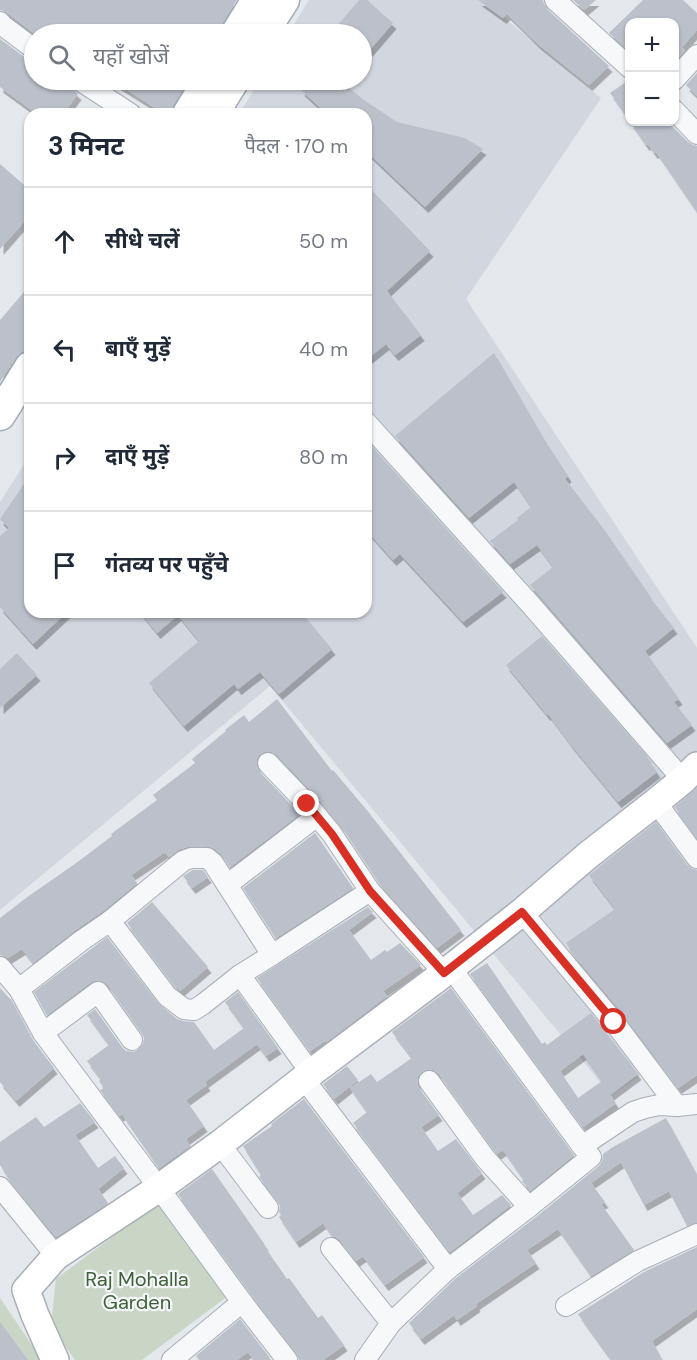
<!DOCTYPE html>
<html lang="hi">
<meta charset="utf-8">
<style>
:root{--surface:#fff;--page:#f6f6f7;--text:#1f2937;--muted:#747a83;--line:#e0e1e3}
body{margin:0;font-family:"DM Sans","Noto Sans Devanagari",sans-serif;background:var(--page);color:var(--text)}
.controls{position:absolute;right:18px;top:18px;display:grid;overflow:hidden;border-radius:12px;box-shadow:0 2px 4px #0004}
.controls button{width:54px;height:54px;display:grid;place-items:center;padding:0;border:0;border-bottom:2px solid var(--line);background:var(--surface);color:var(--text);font:30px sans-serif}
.stop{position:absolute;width:18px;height:18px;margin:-14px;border:4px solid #d93025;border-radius:50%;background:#fff}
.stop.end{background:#d93025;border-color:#fff;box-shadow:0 2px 6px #0008}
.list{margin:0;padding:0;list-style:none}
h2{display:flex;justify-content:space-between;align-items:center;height:78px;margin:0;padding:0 24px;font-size:26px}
h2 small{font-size:20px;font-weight:400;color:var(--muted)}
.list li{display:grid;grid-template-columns:39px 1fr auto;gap:18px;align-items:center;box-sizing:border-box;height:108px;padding:0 24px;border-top:2px solid var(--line)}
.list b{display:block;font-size:22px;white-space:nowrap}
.list em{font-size:20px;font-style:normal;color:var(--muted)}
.icon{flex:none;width:33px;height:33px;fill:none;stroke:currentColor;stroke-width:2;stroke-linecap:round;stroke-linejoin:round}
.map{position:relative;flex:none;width:697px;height:1360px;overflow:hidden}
.search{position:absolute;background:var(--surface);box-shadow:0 2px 4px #0004;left:24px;top:24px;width:348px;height:66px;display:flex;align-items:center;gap:15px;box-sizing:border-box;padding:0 21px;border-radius:33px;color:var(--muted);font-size:22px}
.panel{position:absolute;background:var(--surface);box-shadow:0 2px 4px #0004;left:24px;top:108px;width:348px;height:510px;border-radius:18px}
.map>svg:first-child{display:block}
.built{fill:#d2d6de}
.green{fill:#c9d6c5}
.building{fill:#bbc0ca;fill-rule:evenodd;filter:url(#shadow)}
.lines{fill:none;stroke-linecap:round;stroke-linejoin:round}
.street-casing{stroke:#a9aeb7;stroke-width:22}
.secondary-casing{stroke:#a9aeb7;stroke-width:30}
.primary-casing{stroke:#a3abb8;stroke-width:33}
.street{stroke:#f7f8fa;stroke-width:20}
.secondary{stroke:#fff;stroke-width:27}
.primary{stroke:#fff;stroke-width:30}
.route{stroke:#d93025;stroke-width:8}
.labels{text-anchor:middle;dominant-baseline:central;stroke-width:4.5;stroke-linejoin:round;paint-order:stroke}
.park-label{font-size:20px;fill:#3f6138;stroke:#f4f6f9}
</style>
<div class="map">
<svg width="697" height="1360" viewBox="0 0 697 1360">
<defs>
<filter id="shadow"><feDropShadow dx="3.5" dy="6" stdDeviation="0" flood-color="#0004"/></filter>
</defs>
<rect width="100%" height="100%" fill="#e4e7ec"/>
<!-- built -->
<polygon class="built" points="309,0 492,0 488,4 601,98 466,299 697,648 697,1037 611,1095 270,686 0,910 0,502 30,455 30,612 366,612 366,114 239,114 260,80 362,80 362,34 288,34"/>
<!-- green -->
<g class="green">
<polygon points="160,1201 232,1293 142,1360 75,1360 51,1325 56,1279"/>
<polygon points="0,1298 42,1360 0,1360"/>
</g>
<!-- building -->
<g class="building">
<polygon points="0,0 237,0 221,25 219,34 35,34 6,12 0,10"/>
<polygon points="359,0 367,0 393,23 362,59 362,34 347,34 337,26"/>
<polygon points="478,0 543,0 544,4 547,9 609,66 589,85 538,44 507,14 503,18"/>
<polygon points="573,0 596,0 584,10"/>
<polygon points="643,0 683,0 697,13 697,30 682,47 685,50 675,62 675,22 630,22 630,46 627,49 609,33"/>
<polygon points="0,39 27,59 34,61 34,80 67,80 69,86 78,94 63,114 37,114 0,87"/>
<polygon points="697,73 697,96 686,85"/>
<polygon points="111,80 189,80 173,105 171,114 165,114"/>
<polygon points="309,80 339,80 364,100 397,122 465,138 483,149 425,207 366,151 366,114 327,114 301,90"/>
<polygon points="629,80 630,80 630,121 610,93"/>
<polygon points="630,122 668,122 688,142 693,145 697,146 697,212 656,152 654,153 648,144 646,145"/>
<polygon points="0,164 30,190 30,215 0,249"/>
<polygon points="366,184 430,251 387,291 421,335 395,355 386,344 366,360"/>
<polygon points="30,285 30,350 21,352 16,357 0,382 0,320"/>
<polygon points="494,353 542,436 568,476 565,479 603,528 648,593 647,594 674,628 645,651 679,699 674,702 692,725 667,743 530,585 553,567 537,545 510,564 490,541 518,520 517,518 531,507 514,482 469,518 395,436"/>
<polygon points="366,440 503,592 463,622 400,554 393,560 366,530"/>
<polygon points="30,475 30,612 67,612 33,644 0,607 0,536 9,528 0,519"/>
<polygon points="140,612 301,612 332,649 279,694 260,672 238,689 234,684 184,726 149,683 199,641 178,615 157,633"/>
<polygon points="542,636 648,757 647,758 657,772 618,802 571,745 548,714 547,715 506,665"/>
<polygon points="17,653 37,675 0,708 0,669"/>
<polygon points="277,699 332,771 333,770 366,809 461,930 437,948 380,884 342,827 316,796 277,755 272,752 266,751 259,755 256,760 257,766 259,771 300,814 230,867 221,854 215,849 208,846 187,847 178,850 169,857 165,852 131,875 137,883 103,911 74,931 33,963 22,949 8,958 0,955 0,918 26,898 79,861 112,836 111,834 157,800 153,795 195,763 192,759 226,731 225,730 244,715 249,722"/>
<polygon points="697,788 697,838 675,807"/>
<polygon points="656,822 687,865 692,869 697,870 697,1075 678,1088 623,1014 576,958 566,943 615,909 589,875"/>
<polygon points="315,833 353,888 276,938 243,888"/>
<polygon points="193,870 203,870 208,877 192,888 183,876"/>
<polygon points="152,902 208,967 180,991 176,987 127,923"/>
<polygon points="368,907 373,912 349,930 371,960 385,950 387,952 400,943 421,965 383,991 387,996 326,1042 325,1041 310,1051 257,978"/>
<polygon points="107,937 158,1003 177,1019 183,1021 194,1022 214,1050 244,1028 225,1002 238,992 278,1048 266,1056 257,1044 205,1082 207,1085 186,1100 204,1126 186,1139 190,1146 159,1168 122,1114 120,1116 100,1090 104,1088 99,1081 101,1079 87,1061 109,1045 87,1015 95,1009 122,1047 126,1051 134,1052 139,1049 143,1044 144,1038 142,1033 108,985 102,981 97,980 91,982 47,1015 34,992"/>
<path d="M487,963L542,1044L545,1042L547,1045L591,1013L638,1074L610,1095L616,1103L583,1127L470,974ZM583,1054L602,1081L578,1098L560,1071Z"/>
<polygon points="0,988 10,999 11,999 32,1039 54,1068 16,1101 0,1082"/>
<polygon points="451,988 574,1155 530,1191 522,1181 524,1180 503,1150 497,1154 494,1150 439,1074 434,1070 428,1069 422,1072 418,1076 417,1082 419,1088 439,1115 421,1127 438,1151 456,1139 482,1173 457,1193 473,1215 502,1195 511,1205 450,1252 353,1123 367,1112 350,1088 371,1074 377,1082 412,1058 392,1032"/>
<polygon points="347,1066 358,1080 334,1099 323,1084"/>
<polygon points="304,1099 424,1257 385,1285 363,1256 356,1261 340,1240 336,1237 332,1236 323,1223 296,1242 279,1217 281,1215 279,1212 280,1206 278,1201 259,1177 261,1175 243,1146 272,1126 271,1124"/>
<polygon points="80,1103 95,1122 75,1135 98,1168 115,1156 124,1168 98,1189 108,1203 56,1237 10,1181 0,1165 0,1142 36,1117 44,1127"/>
<polygon points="666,1118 697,1175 697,1222 687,1226 669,1191 644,1205 621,1162 591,1183 605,1202 601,1204 634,1250 591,1276 558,1229 527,1250 536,1263 476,1304 477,1306 457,1320 454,1315 421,1339 409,1323 456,1278 536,1217 599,1166 602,1161 603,1154 613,1147"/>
<polygon points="212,1169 265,1245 264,1246 287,1279 289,1278 318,1318 322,1315 344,1345 323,1360 299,1360 296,1353 252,1295 178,1194"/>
<polygon points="697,1247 697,1309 652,1341 662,1360 611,1360 578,1314 644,1272"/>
<polygon points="240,1319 270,1358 267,1360 254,1360 248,1352 237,1360 199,1360 196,1356"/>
<polygon points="0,1322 28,1360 0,1360"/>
</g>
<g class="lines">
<!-- street casing -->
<g class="street-casing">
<g id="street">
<polyline points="555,0 630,68"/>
<polyline points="0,22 2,25 34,49"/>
<polyline points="79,80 131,114"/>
<polyline points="674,80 697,55"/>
<polyline points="674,110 697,134"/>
<polyline points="366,422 531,605 683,780"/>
<polyline points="268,763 307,804 332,834 370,891 444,973"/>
<polyline points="656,802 697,858"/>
<polyline points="227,885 317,816"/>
<polyline points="522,912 614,1022 677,1106"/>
<polyline points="110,921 167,996 184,1009 194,1010 202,1005 240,975 272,955"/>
<polyline points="0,967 19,989 81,941 110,921 183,861 191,858 207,858 213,863 272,955 370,891"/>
<polyline points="451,968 582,1146 633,1112 645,1108 659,1105 677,1106 697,1104"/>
<polyline points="240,975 311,1073"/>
<polyline points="19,989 43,1033 159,1188 242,1302 287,1360"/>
<polyline points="43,1033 98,992 132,1040"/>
<polyline points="304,1079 448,1269 529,1207 591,1157 582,1146"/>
<polyline points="429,1081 485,1158 529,1207"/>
<polyline points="220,1144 268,1208"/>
<polyline points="0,1187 56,1256"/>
<polyline points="331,1248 391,1323 448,1269"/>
<polyline points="566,1306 638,1261 697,1234"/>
<polyline points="172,1360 242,1302"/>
<polyline points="365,1360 391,1323"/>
</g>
</g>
<!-- secondary casing -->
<g class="secondary-casing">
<polyline id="secondary" points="55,1360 35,1315 26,1290 56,1256 159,1188 220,1144 311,1073 451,968 522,912 587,856 656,802 683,780 697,766"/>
</g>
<!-- primary casing -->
<g class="primary-casing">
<g id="primary">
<polyline points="236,34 257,0"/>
<polyline points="262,34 284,0"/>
<polyline points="188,114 209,80"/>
<polyline points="213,114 234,80"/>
<polyline points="0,415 30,367"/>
</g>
</g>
<!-- street -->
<use href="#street" class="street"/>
<!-- secondary -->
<use href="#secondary" class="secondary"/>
<!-- primary -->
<use href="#primary" class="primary"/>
</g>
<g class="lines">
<!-- route -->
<polyline class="route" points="307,804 332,834 370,891 444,973 522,912 614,1022"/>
</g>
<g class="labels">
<!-- park labels -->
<g class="park-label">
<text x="137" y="1279">Raj Mohalla<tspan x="137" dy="23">Garden</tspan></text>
</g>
</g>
</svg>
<div class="controls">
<button>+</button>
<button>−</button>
</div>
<div class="stop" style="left:614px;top:1022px"></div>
<div class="stop end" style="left:307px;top:804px"></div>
<div class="search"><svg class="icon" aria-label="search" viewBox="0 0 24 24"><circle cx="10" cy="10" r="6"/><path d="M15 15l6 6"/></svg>यहाँ खोजें</div>
<section class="panel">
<h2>3 मिनट<small>पैदल · 170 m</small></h2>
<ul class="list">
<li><svg class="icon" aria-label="ahead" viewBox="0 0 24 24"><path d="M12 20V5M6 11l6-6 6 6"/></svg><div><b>सीधे चलें</b></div><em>50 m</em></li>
<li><svg class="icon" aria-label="left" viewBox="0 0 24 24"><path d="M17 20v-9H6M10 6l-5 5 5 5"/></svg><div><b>बाएँ मुड़ें</b></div><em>40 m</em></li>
<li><svg class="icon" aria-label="right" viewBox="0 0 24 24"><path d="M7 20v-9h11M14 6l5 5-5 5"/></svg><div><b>दाएँ मुड़ें</b></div><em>80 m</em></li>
<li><svg class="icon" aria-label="arrive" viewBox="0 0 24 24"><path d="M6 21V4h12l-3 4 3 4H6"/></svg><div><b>गंतव्य पर पहुँचे</b></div></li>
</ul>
</section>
</div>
